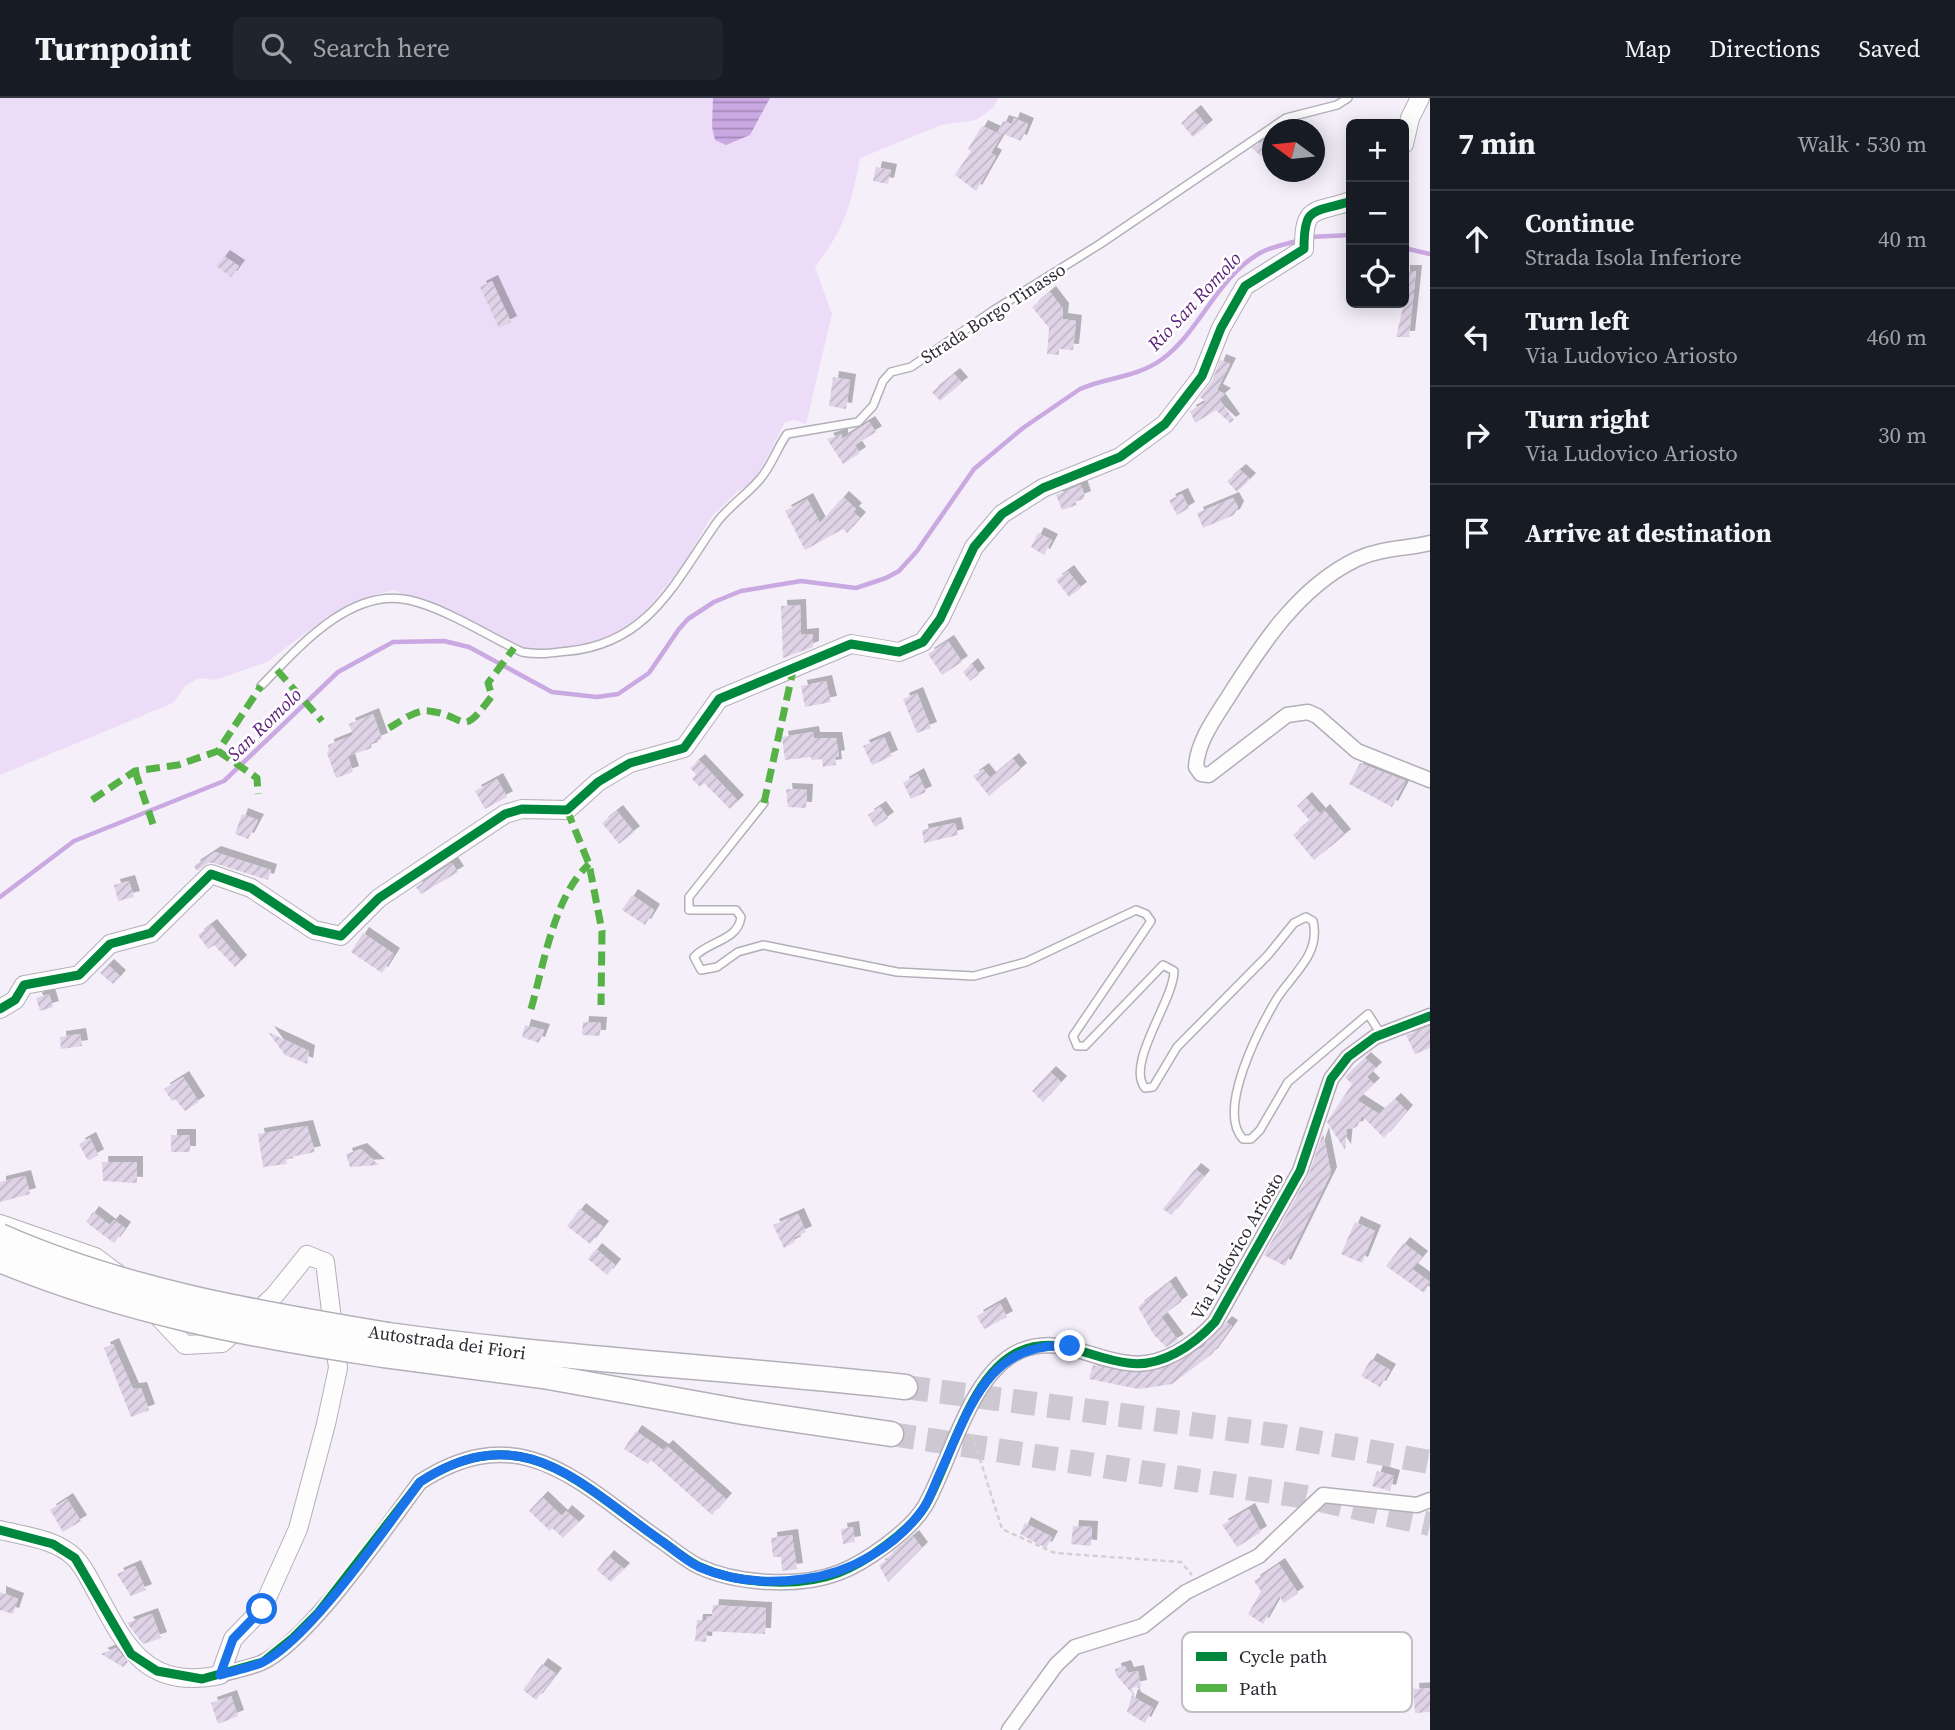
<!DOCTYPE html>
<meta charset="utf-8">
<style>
:root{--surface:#171b24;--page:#20242c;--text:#f1f3f6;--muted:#9ea1a6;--line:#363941}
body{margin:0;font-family:"Source Serif 4",serif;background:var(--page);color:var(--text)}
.controls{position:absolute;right:21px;top:21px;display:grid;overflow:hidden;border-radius:10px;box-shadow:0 4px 18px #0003}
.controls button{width:63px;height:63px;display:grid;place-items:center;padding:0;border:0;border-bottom:2px solid var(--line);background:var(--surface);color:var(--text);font:35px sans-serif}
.compass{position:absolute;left:1262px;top:21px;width:63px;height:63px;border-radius:50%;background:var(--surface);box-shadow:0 4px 18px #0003;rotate:285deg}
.stop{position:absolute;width:21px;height:21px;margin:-16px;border:5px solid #1a73e8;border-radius:50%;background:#fff}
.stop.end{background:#1a73e8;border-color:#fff;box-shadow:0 2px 7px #0008}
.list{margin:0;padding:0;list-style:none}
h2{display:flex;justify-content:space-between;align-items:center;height:91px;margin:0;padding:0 28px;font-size:30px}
h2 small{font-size:23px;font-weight:400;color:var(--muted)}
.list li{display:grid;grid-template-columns:46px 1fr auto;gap:21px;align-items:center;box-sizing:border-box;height:98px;padding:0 28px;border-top:2px solid var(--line)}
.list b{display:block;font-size:26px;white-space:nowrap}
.list p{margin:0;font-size:23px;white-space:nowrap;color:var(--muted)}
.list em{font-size:23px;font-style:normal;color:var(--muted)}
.icon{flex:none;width:38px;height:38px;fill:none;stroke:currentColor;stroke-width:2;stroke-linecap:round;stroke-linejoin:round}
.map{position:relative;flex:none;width:1430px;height:1632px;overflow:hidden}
header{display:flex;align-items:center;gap:42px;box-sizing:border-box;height:98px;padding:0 35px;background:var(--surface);border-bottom:2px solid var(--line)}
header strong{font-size:33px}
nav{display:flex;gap:38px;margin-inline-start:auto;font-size:24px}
.search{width:490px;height:63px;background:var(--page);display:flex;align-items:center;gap:18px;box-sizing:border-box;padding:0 24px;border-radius:10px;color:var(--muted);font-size:26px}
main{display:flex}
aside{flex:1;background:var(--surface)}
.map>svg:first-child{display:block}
.green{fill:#ecdcf8}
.water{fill:url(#water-rules)}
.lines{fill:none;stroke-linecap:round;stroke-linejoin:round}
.stream{stroke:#caa8e2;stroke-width:4.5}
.building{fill:url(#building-hatch);filter:url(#shadow)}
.motorway-tunnel{stroke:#cdc8d1;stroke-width:24;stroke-dasharray:24 12;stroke-linecap:butt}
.service-casing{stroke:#b3afb8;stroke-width:10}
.minor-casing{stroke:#b3afb8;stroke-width:17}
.tertiary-casing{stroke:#b3afb8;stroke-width:20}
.motorway-casing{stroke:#b3afb8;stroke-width:27}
.path{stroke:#d2d0d3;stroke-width:2.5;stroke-dasharray:5 3.5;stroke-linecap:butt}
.service{stroke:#fdfdfe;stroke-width:7}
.minor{stroke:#fdfdfe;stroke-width:14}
.tertiary{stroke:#fdfdfe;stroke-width:18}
.motorway{stroke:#fdfdfe;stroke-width:24}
.motorway-bridge-casing{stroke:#b3afb8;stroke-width:27;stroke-linecap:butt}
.motorway-bridge{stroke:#fdfdfe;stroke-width:24}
.quiet{stroke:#56b246;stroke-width:7;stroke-dasharray:14 7;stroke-linecap:butt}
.cycleway-casing{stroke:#fff;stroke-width:13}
.cycleway{stroke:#00873e;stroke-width:9}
.route{stroke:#1a73e8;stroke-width:9}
.labels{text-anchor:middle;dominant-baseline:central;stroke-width:5;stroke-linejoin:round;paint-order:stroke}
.street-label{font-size:18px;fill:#302b33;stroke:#fff}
.water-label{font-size:19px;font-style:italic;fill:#591e7a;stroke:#fff}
.key{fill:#fff;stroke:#c1bfc2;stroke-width:2}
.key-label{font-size:19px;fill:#302b33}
</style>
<header>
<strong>Turnpoint</strong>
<div class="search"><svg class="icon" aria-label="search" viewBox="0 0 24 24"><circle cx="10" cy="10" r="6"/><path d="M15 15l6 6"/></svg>Search here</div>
<nav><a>Map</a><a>Directions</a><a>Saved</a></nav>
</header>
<main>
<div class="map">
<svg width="1430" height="1632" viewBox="0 0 1430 1632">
<defs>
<pattern id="water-rules" width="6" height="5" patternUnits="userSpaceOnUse" patternTransform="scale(1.75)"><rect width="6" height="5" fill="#caa8e2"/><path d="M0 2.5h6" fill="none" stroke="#a489b8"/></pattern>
<pattern id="building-hatch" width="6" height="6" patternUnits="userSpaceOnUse" patternTransform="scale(1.75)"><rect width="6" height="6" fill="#dfd4e7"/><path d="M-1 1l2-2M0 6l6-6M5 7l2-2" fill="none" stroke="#c0b6c7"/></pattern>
<filter id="shadow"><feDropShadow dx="6" dy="-6" stdDeviation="0" flood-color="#0004"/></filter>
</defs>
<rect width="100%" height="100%" fill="#f4eff9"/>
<!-- green -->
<path class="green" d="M0,0H998L993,10L976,22L941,27L860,60C851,107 845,130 815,169L832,216L806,326L795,322L785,324L755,383L738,393L711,419L684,466L639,521L611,539L572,552L522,550L394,492L377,496L342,514L328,518L267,564L215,582L199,580L185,588L173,605L0,677Z"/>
<!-- water -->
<polygon class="water" points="713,0 770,0 750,37 726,47 715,42 712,29"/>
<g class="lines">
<!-- stream -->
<g class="stream">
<polyline points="1310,139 1351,137"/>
<polyline points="1404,150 1430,156"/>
<path d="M0,799L74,743L224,683L338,574L393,544L444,543L469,549L552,594L597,599L618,596L649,575L679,531L688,521L714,504L741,493L801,483L856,490L886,480L899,473L917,453L974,371L1023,330L1080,291C1107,279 1135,280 1161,262C1201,233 1216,180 1260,155C1273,148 1287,146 1301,142"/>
</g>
</g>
<!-- building -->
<g class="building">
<polygon points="1195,13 1207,28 1193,39 1181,25"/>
<polygon points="1014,20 1028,26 1021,43 998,34 1003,23 1012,26"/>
<polygon points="982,28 1002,37 991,55 996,58 976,93 955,77 971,53 968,51"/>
<polygon points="1272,37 1272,50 1262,59 1252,50"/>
<polygon points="876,69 891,72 888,86 873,83"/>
<polygon points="224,158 239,168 231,179 216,168"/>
<polygon points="1404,173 1416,173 1409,239 1396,239 1404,205"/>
<polygon points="492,183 511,224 499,230 480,189"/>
<polygon points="1050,194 1063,211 1062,221 1076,223 1073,252 1059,251 1059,257 1047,256 1049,230 1032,209"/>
<polygon points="1220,262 1230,266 1217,292 1225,296 1219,301 1234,322 1230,325 1216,312 1195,325 1190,313 1206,304 1200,299 1212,283"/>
<polygon points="954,276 962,285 940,303 932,294"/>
<polygon points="833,279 850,282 846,311 829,308"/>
<polygon points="869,324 876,334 855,347 860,355 843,366 827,341 842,336 842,341"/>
<polygon points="1240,372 1250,381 1237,394 1227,383"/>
<polygon points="1081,387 1085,399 1075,403 1077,407 1062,412 1056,397"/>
<polygon points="1182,396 1189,410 1177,417 1169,402"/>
<polygon points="843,399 856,411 853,414 860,420 847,435 843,431 805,452 785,413 807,401 820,425"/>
<polygon points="1233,400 1238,409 1234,417 1203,430 1197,415"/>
<polygon points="1038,435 1052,442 1044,457 1031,449"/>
<polygon points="1068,473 1081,490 1069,499 1056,482"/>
<polygon points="800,507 801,537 813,536 813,549 783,560 781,508"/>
<polygon points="948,543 962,564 942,577 928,556"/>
<polygon points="972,566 979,576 970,583 963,574"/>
<polygon points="826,583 831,604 805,609 801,588"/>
<polygon points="917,595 931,630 917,635 903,601"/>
<polygon points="373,616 382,641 371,645 372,650 348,658 353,674 336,680 327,655 329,653 328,647 353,637 349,626"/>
<polygon points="813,634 814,640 836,640 839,658 835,659 836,667 823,669 822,661 812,662 811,659 785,662 782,639"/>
<polygon points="884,639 892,658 872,667 863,648"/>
<polygon points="1013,661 1021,671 989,698 973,678 983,671 990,680"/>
<polygon points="699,662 738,703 730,711 704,685 700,689 692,681 696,676 690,670"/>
<polygon points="1360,665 1406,683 1392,709 1349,686"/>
<polygon points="918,676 926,694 911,701 903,685"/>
<polygon points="497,681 507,699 485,711 475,693"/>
<polygon points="786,691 807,692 806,710 788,709"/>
<polygon points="1306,700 1320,716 1324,712 1345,737 1314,762 1293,737 1310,723 1297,708"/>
<polygon points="880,709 888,720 875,729 868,717"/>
<polygon points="617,713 634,734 619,746 602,725"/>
<polygon points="242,716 258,722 248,741 235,736"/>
<polygon points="955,725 958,737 924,745 922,732"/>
<polygon points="215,754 271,772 268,782 214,765 208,765 197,773 194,768"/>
<polygon points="452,765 458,774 421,796 416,789"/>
<polygon points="129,783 134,799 118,803 114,787"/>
<polygon points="632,797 654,812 645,827 622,812"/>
<polygon points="211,827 241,863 235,869 214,847 208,851 198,837"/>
<polygon points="363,835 394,856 382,875 351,854"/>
<polygon points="108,867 120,878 113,886 100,875"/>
<polygon points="49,896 53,909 40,913 36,900"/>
<polygon points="583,924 601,925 600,938 582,937"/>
<polygon points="525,927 544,932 539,945 522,939"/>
<polygon points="1430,928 1430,950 1415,956 1406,937"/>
<polygon points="268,934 309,953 307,966 285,957"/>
<polygon points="80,936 82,948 61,951 60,939"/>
<polygon points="1365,960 1376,970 1367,979 1374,986 1357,1002 1379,1016 1395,1001 1407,1013 1384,1040 1362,1018 1357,1029 1347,1031 1345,1052 1327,1024 1352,986 1345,979"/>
<polygon points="1050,974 1061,984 1043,1004 1032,993"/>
<polygon points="183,979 199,1004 185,1013 175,1001 172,1003 164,991"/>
<polygon points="307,1028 315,1054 286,1060 287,1066 263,1069 258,1036"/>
<polygon points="1323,1035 1331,1075 1285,1168 1264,1157 1308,1078"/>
<rect x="171" y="1037" width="19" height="17"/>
<polygon points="90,1040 98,1057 88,1063 79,1046"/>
<polygon points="361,1051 379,1067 350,1069 346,1056"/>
<polygon points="102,1064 137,1064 137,1085 103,1083"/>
<polygon points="1195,1071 1204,1078 1171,1117 1163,1111"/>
<polygon points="25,1078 30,1096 0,1104 0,1084"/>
<polygon points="580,1111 603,1129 590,1146 567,1128"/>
<polygon points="93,1114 110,1127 114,1122 125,1130 114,1145 86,1124"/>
<polygon points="798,1116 806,1134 793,1140 795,1144 784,1150 773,1127"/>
<polygon points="1355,1124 1375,1133 1362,1165 1341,1156"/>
<polygon points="1404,1145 1422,1159 1412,1171 1430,1184 1424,1195 1386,1168"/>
<polygon points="596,1151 615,1167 607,1177 588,1161"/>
<polygon points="1170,1184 1182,1203 1161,1219 1178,1242 1166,1249 1154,1237 1138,1209"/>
<polygon points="1000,1205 1007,1219 984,1231 977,1218"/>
<polygon points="1226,1224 1232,1228 1212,1256 1172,1286 1139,1291 1089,1281 1093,1267 1140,1275 1168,1269 1203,1249"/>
<polygon points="113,1246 133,1291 141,1290 149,1312 131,1319 104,1250"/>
<polygon points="1371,1261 1390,1272 1380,1289 1361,1278"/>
<polygon points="636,1333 663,1352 667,1348 726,1401 712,1417 651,1362 648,1366 624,1351"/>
<polygon points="1377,1373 1394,1378 1390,1393 1372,1388"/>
<polygon points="542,1399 562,1418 566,1413 579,1424 563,1440 552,1430 550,1433 529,1413"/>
<polygon points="67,1401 81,1423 63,1434 50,1412"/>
<polygon points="1249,1411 1261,1434 1237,1449 1222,1427"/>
<polygon points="1025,1425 1052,1439 1046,1450 1020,1436"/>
<polygon points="1073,1428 1092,1429 1091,1448 1071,1446"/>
<polygon points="853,1429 855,1444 843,1446 841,1431"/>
<polygon points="792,1437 797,1471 782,1473 781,1459 773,1459 771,1440"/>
<polygon points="913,1438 922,1450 888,1484 879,1467 888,1462 887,1460"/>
<polygon points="608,1458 624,1471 611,1484 597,1472"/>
<polygon points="1279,1466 1298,1495 1284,1505 1279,1498 1263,1526 1248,1516 1261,1493 1254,1483"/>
<polygon points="135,1468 146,1492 131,1498 117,1476"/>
<polygon points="0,1494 18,1501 13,1516 0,1512"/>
<polygon points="713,1507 766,1510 765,1536 707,1533 706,1544 695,1543 697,1522 706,1522 707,1518 712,1518"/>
<polygon points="152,1516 161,1540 143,1546 127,1525"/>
<polygon points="116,1550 128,1564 123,1569 101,1556"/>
<polygon points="542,1566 556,1576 536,1602 523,1592"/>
<polygon points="1125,1568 1128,1575 1138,1573 1141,1588 1132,1590 1135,1600 1153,1610 1145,1625 1127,1614 1132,1597 1135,1599 1116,1577 1115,1571"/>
<polygon points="1430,1590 1430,1614 1415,1615 1413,1591"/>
<polygon points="231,1598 238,1618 218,1626 211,1605"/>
</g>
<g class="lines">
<!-- motorway-tunnel -->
<g class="motorway-tunnel">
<polyline points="905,1289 1283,1338 1430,1364"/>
<polyline points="891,1336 1306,1399 1430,1426"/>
</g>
<!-- service casing -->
<g class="service-casing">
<g id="service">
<path d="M261,588C298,550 350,489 409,502C445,510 488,538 522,554C538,557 553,555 569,553C648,545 674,486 715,427C726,410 747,397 760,381C771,369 777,350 787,336L858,324L873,308L883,283L891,274L911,269L994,212L1100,146L1286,20L1337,7L1348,0"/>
<path d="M764,705L689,799V812H736L741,819C738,843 708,843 694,859L701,872L717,869L738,854L763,847L897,874L974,878L1026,864L1136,812L1146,816L1151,823L1073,938L1077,948H1085L1163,867L1174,873C1174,902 1125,966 1145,990L1153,989L1177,949L1268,857L1294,825L1306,819L1313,823C1321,857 1292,876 1276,902C1259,931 1216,1013 1243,1041H1251L1260,1032L1288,984L1368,916L1381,936"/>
</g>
</g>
<!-- minor casing -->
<g class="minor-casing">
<g id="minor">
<path d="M1430,445C1405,451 1381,450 1357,461C1298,489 1260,549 1227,601C1214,621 1197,645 1196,669L1201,676L1209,677L1287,617L1308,614L1317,618L1357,653L1430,682"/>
<path d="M220,1577C233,1573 249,1570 261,1565C309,1543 386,1429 420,1384C524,1317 581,1388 663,1444C674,1452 686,1462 698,1468C736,1486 798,1490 838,1475C865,1465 910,1433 925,1408C951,1363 969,1276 1020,1253C1059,1236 1090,1261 1128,1265C1161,1270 1194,1247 1215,1224L1300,1073L1331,981L1348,959L1375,939L1430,918"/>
<polyline points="1009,1632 1056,1567 1075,1549 1143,1528 1186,1494 1259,1458 1323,1397 1417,1407 1430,1402"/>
</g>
</g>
<!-- tertiary casing -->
<g class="tertiary-casing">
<g id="tertiary">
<polyline points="1404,46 1410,20 1420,0"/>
<path d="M0,911L15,902L24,887L79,877L110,846L151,835L211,776L251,790L314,832L341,838L379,800L505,716L522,711L567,712L598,684L630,665L684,650L719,601L851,546L899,554L923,544L940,521L974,449L1002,416L1043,390L1120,359L1165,326L1202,278L1221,230L1245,188L1304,151C1304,106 1313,116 1351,103"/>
<polyline points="0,1126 95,1159 118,1176"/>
<path d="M0,1432C24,1438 57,1441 75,1460C85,1470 91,1485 98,1497C127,1552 149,1592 220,1577L233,1541L262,1511L298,1431L326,1326L338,1270L325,1164L307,1157L274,1198L222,1245L185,1247L152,1212"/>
</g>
</g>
<!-- motorway casing -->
<g class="motorway-casing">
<g id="motorway">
<path d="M388,1237C560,1261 733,1270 905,1289"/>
<polyline points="384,1257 543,1278 743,1314 891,1336"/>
</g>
</g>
<!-- path -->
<polyline class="path" points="972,1336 1002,1431 1055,1455 1181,1464 1192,1477"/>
<!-- service -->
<use href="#service" class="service"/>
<!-- minor -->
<use href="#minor" class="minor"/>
<!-- tertiary -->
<use href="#tertiary" class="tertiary"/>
<!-- motorway -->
<use href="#motorway" class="motorway"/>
<!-- motorway-bridge casing -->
<g class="motorway-bridge-casing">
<g id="motorway-bridge">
<path d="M0,1138C124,1193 255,1215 388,1237"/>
<path d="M0,1162C124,1213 252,1238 384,1257"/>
</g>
</g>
<!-- motorway-bridge -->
<use href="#motorway-bridge" class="motorway-bridge"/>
<!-- quiet -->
<g class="quiet">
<polyline points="277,572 322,623"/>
<path d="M389,630C401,623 416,611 429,613C469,618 459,642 492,598L488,585L514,550"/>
<polyline points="218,653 257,680 258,696"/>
<polyline points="135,673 155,732"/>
<polyline points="92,702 135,673 178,667 218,653 261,588"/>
<polyline points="764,705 794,568"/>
<polyline points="567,712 589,766 602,833 601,907"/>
<path d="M531,911C544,866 554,798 589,766"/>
</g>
<!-- cycleway casing -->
<g class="cycleway-casing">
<g id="cycleway">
<path d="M0,911L15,902L24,887L79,877L110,846L151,835L211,776L251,790L314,832L341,838L379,800L505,716L522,711L567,712L598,684L630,665L684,650L719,601L851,546L899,554L923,544L940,521L974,449L1002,416L1043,390L1120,359L1165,326L1202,278L1221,230L1245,188L1304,151C1304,106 1313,116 1351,103"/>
<path d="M0,1432L53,1446L75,1460L131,1556L157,1573L202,1581L263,1564L293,1540L318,1515L420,1384C524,1317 581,1388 663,1444C674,1452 686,1462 698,1468C736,1486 798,1490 838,1475C865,1465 910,1433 925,1408C951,1363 969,1276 1020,1253C1059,1236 1090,1261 1128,1265C1161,1270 1194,1247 1215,1224L1300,1073L1331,981L1348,959L1375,939L1430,918"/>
</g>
</g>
<!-- cycleway -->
<use href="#cycleway" class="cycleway"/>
</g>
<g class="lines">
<!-- route -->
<path class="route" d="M262,1511L233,1541L220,1577C233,1573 249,1570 261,1565C309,1543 386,1429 420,1384C522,1318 579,1385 660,1442C672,1450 686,1463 699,1469C732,1483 768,1486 803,1481C849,1476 896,1449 923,1411C930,1401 934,1388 939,1377C969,1314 986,1242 1070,1248"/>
</g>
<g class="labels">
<!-- street labels -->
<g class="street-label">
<text transform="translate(993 215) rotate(-33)">Strada Borgo Tinasso</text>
<text transform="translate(1237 1148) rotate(-60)">Via Ludovico Ariosto</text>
<text transform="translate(447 1244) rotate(8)">Autostrada dei Fiori</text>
</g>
<!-- water labels -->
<g class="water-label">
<text transform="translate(1194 203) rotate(-47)">Rio San Romolo</text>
<text transform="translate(264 626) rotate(-44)">San Romolo</text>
</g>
</g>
<!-- legend -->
<rect x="1182" y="1534" width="230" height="80" rx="10" class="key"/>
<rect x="1196" y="1554" width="31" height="9" fill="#00873e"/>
<rect x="1196" y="1586" width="31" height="8" fill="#56b246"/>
<g class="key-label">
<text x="1239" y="1565">Cycle path</text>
<text x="1239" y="1597">Path</text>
</g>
</svg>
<div class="controls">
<button>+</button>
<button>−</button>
<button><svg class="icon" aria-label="locate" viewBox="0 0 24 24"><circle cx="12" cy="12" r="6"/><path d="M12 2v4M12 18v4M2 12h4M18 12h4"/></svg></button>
</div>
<svg class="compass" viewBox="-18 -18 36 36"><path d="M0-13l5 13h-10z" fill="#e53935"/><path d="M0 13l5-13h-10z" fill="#9ea1a6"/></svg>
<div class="stop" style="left:262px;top:1511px"></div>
<div class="stop end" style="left:1070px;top:1248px"></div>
</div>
<aside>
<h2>7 min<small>Walk · 530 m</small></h2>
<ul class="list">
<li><svg class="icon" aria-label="ahead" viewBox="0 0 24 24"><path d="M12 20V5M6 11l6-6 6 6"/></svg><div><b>Continue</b><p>Strada Isola Inferiore</p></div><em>40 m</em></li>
<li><svg class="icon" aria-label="left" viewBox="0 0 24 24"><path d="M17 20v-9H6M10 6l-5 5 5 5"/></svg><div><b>Turn left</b><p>Via Ludovico Ariosto</p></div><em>460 m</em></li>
<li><svg class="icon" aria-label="right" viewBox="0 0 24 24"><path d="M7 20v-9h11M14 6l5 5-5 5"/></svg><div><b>Turn right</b><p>Via Ludovico Ariosto</p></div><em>30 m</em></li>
<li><svg class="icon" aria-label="arrive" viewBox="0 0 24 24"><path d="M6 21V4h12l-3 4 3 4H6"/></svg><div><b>Arrive at destination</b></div></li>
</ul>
</aside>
</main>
